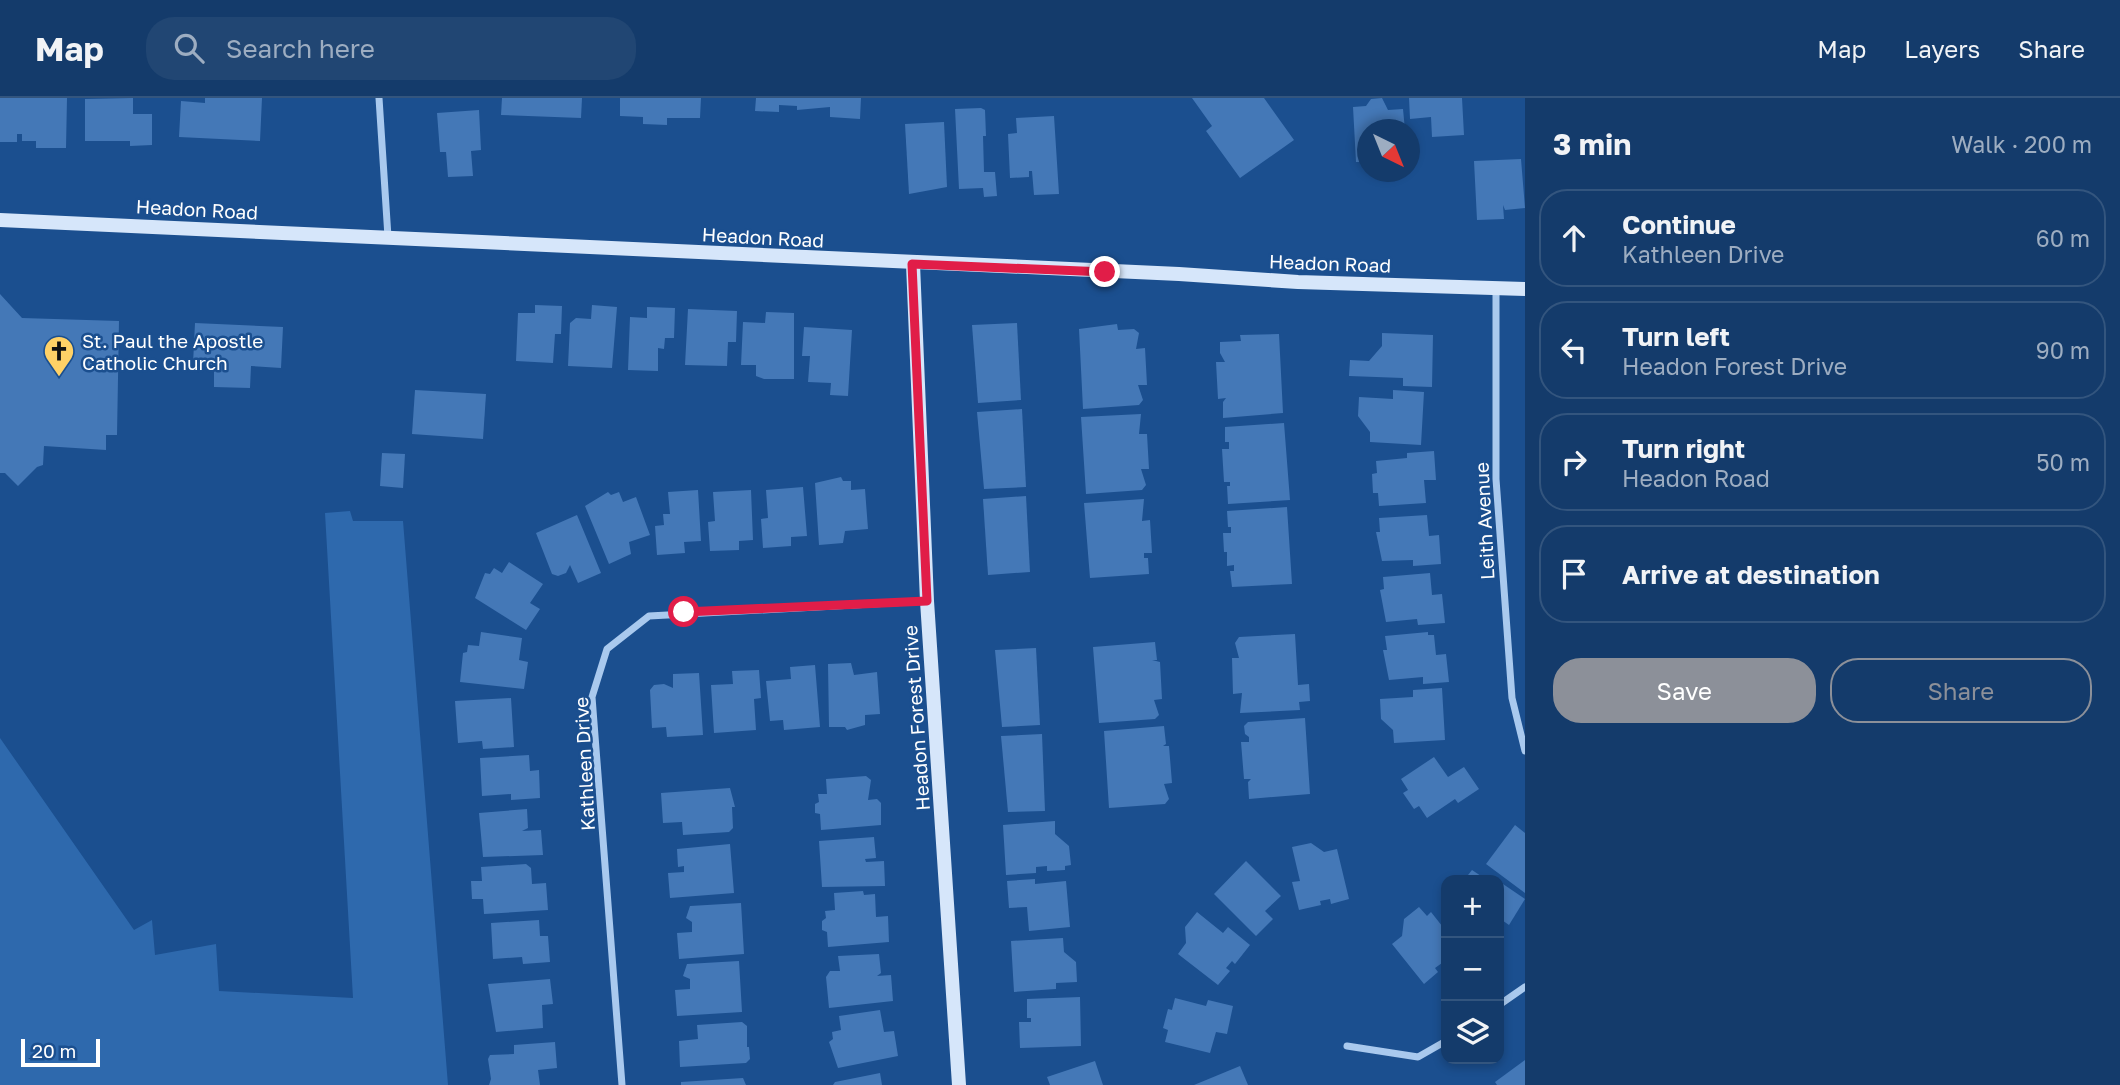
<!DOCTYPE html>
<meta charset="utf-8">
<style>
:root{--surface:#143b6b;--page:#214673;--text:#f1f3f6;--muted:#9dadc1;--line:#33557e;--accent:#8c9099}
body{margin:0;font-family:"Golos Text",sans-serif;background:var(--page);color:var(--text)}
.controls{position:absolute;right:21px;bottom:21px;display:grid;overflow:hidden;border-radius:14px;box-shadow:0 4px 10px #0003}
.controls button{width:63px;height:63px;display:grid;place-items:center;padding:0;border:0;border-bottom:2px solid var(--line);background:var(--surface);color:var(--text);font:35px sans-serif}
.compass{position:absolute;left:1357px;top:21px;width:63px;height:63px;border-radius:50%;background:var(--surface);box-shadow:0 4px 10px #0003;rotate:137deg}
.scale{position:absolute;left:21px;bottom:18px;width:79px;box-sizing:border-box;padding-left:7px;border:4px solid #fff;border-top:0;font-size:19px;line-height:24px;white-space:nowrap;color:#fff;-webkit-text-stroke:5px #1b4f8f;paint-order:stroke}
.stop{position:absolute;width:21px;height:21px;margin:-16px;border:5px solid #e11d48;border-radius:50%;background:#fff}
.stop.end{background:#e11d48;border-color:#fff;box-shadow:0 2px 7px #0008}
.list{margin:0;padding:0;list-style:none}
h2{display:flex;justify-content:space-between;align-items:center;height:91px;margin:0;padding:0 28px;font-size:30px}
h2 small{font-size:23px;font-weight:400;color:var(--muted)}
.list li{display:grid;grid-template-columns:46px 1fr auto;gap:21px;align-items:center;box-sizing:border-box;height:98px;margin:0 14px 14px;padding:0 14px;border:2px solid var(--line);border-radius:28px}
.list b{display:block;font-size:26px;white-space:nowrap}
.list p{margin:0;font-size:23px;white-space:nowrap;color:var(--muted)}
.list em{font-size:23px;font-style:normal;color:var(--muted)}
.actions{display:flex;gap:14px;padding:21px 28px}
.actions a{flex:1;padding:16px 0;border:2px solid var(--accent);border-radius:28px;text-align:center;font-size:24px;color:var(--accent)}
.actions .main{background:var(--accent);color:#fff}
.icon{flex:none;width:38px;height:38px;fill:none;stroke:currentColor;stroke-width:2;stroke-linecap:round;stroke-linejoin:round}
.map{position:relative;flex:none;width:1525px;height:987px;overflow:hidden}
header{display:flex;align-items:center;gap:42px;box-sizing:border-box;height:98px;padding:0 35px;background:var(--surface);border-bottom:2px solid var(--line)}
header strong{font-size:33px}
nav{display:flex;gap:38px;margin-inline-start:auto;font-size:24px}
.search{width:490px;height:63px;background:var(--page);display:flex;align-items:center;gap:18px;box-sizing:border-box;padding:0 24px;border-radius:28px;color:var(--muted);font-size:26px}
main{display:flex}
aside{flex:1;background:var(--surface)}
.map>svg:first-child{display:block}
.green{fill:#2e69ad}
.building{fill:#4478b7}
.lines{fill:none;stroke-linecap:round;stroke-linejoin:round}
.street{stroke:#a9c9ee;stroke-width:7}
.secondary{stroke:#d6e6fa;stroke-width:14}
.route{stroke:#e11d48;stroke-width:9}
.labels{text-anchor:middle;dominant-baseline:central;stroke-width:5;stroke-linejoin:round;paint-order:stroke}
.street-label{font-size:19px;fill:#fff;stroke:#1b4f8f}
.poi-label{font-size:19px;fill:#fff;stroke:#1b4f8f;text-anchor:start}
</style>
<header>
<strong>Map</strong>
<div class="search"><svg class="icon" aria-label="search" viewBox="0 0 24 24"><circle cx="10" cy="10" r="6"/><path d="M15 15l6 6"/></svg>Search here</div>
<nav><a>Map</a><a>Layers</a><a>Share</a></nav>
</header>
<main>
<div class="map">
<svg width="1525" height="987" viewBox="0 0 1525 987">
<rect width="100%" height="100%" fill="#1b4f8f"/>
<!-- green -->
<polygon class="green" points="350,413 353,423 403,423 448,987 0,987 0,640 134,832 152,822 155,857 216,846 219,893 353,900 325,415"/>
<!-- building -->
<g class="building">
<polygon points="0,0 67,0 66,50 36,50 36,43 22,43 22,36 17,36 17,44 0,44"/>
<polygon points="133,0 133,16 152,16 152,47 130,48 130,43 85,43 85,1"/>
<polygon points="205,0 262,0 260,43 179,39 181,3 205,5"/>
<polygon points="502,0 582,0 581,20 501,17"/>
<polygon points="620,0 701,0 700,20 667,20 667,27 643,26 643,19 620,18"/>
<polygon points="756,0 861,0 860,21 830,19 830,9 797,12 797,8 779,7 779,14 755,13"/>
<polygon points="1192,0 1264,0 1294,42 1240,80 1206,33 1212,28"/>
<polygon points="1382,0 1388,12 1403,11 1405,32 1367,32 1367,64 1356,64 1353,9 1366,8 1371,1"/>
<polygon points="1409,0 1462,0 1464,37 1432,39 1431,19 1410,21"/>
<polygon points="981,10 985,12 986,38 983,38 984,74 995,74 997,98 984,99 983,90 959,91 955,11"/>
<polygon points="479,12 481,52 471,53 473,78 448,79 446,54 440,54 437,15"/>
<polygon points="1054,18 1059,96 1034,97 1032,73 1029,73 1029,79 1010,80 1008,36 1017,35 1016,20"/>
<polygon points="944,24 947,89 909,96 905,26"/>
<polygon points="1521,61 1525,110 1505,112 1503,107 1504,121 1477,122 1474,63"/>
<polygon points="0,196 22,220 119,223 117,337 106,337 106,352 44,348 43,367 37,369 18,388 5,375 0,375"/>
<polygon points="535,207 562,208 561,236 555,236 553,265 516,263 518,215 535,215"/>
<polygon points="592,207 617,209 612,270 568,268 570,225 576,220 591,221"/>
<polygon points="647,209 675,210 674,240 665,240 664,251 658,250 658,273 628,272 630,219 647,220"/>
<polygon points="688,211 737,213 736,244 728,244 727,268 685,267"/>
<polygon points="766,214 794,215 794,281 764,281 756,278 756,267 741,267 743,224 765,225"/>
<polygon points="195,225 283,229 281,270 251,268 250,290 214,289 214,267 193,266"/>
<polygon points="1017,225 1021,302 978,305 972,227"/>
<polygon points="1117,226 1118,232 1134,231 1139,235 1136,251 1145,250 1147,287 1138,287 1143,302 1139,307 1083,311 1079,231"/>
<polygon points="804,229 852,232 848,298 830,297 831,285 808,284 810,258 802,258"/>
<polygon points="1382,235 1433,237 1432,289 1403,288 1403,280 1349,278 1350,262 1369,263 1382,248"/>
<polygon points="1279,236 1283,315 1223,320 1223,304 1226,300 1218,301 1216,264 1225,264 1220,255 1220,244 1241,243 1240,237"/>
<polygon points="415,292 486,296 483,341 412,336"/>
<polygon points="1393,292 1424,294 1421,347 1370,344 1370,334 1358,318 1359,299 1393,301"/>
<polygon points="1022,311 1026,389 984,391 977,314"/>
<polygon points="1141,316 1139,336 1147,336 1149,371 1141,371 1146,387 1142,392 1086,396 1081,319"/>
<polygon points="1284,325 1290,402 1228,406 1227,388 1230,388 1230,384 1224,384 1222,351 1229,351 1229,344 1225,344 1225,329"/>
<polygon points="1434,353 1436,382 1424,382 1426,405 1379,408 1378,395 1373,395 1372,376 1377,375 1376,363 1407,360 1407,355"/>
<polygon points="382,355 405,356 403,390 380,388"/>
<polygon points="841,379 843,383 851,383 851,392 865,391 868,431 845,433 843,445 819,447 815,385"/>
<polygon points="803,389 807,438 791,439 791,448 763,450 761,421 768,420 766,392"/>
<polygon points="698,392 701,443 684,444 685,455 657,457 655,428 664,427 663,416 670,416 668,394"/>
<polygon points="751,392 753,442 739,443 739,452 710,453 708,424 715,423 713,394"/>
<polygon points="608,394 611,397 619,394 623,404 636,399 650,437 629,444 631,456 609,466 585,408"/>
<polygon points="1026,398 1030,474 988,477 983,401"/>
<polygon points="1144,401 1142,423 1150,422 1152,455 1144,455 1144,460 1148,460 1149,476 1090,480 1084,405"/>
<polygon points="1287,409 1292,486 1232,489 1230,473 1234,473 1234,467 1227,468 1227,454 1224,454 1223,435 1231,435 1231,429 1228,429 1227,413"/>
<polygon points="577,417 601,475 578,485 570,467 566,475 558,478 552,476 536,435"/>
<polygon points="1427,417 1429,438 1439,437 1441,466 1413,468 1413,462 1382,463 1376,434 1380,434 1379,420"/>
<polygon points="509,464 543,486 530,505 540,511 526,532 475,500 485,475 490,476 494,470 502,475"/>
<polygon points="1430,475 1432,497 1442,496 1445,525 1418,527 1417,521 1386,524 1380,492 1384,491 1383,479"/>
<polygon points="481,534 522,540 519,562 528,564 524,591 460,584 463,555 467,554 468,547 479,548"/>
<polygon points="1428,534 1428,537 1434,537 1436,557 1446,556 1449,584 1423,586 1423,579 1389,582 1383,552 1387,552 1385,538"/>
<polygon points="1295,536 1298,587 1309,586 1310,603 1299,604 1300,612 1240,615 1242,595 1233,596 1232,560 1239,560 1235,545 1239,539"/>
<polygon points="1155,544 1157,562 1152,562 1160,564 1162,601 1154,602 1159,617 1155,621 1099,625 1093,549"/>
<polygon points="1036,550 1040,627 1002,629 995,552"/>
<polygon points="851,565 854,577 877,574 880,616 865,617 865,627 847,632 845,629 829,629 828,566"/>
<polygon points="815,567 820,629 784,632 783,622 770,623 766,583 791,581 790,569"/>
<polygon points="759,572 761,600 754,601 756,632 714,635 711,587 733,586 732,573"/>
<polygon points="699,575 703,637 667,639 666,629 652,630 650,592 654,587 664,586 673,590 673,576"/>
<polygon points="1442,590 1445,642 1394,645 1393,632 1381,621 1380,601 1413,599 1413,592"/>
<polygon points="511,600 514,649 483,651 482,643 458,645 455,603"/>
<polygon points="1305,620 1310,696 1249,701 1248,684 1251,681 1244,681 1241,644 1249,644 1249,639 1245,636 1244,628 1248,624"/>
<polygon points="1164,628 1166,646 1163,648 1169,648 1172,685 1164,686 1169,701 1165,706 1109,710 1104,633"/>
<polygon points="1042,636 1045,713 1008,714 1001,638"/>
<polygon points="529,657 530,673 539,672 540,700 511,702 511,696 482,698 480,660"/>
<polygon points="1434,659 1448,679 1464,669 1479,691 1458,705 1455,701 1427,720 1419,708 1414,711 1403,695 1408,692 1401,681"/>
<polygon points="866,678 871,682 868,702 877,701 881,705 881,727 821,732 820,716 815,715 815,706 819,704 818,696 827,696 826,681"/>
<polygon points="730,690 735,709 732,709 733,730 729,734 683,737 682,724 663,725 661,695"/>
<polygon points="527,711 528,730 522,733 541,732 543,757 483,759 479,715"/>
<polygon points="1055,723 1055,736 1069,748 1071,767 1065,768 1065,772 1047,773 1047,768 1036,769 1036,775 1006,777 1003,727"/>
<polygon points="1515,727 1525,735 1525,795 1486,766"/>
<polygon points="874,739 876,760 865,761 866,764 884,763 885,788 822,789 819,743"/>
<polygon points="1311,745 1324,754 1337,751 1349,801 1331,806 1330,801 1320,803 1321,807 1299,812 1292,784 1300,783 1292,749"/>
<polygon points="730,746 734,795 670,800 668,775 684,774 684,768 678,769 677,751"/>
<polygon points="1246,763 1281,798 1265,813 1273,821 1256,838 1214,796"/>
<polygon points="526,766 531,770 532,786 546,785 548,812 484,816 483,801 472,801 471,783 482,783 481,769"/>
<polygon points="1472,772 1487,782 1464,782"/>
<polygon points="1035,781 1035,786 1066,783 1070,829 1029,833 1027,809 1009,810 1007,783"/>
<polygon points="1503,786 1525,801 1509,827 1499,820 1499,791"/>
<polygon points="863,793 864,797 875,796 876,819 888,818 889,844 828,849 827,834 822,832 822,823 826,820 825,813 835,812 834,795"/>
<polygon points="741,805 744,856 679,861 677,835 692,834 692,824 686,820 690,808"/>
<polygon points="1419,809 1427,818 1431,814 1446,833 1446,870 1442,865 1435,870 1438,874 1424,886 1392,846 1402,838 1404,821"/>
<polygon points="1197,814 1223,835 1228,829 1250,847 1235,866 1232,863 1226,870 1230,873 1218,887 1178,856 1186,845 1185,829"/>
<polygon points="539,822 540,838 548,838 550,864 523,866 522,859 493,861 491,825"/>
<polygon points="1063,840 1064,854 1076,864 1077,884 1056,885 1056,891 1014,894 1011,843"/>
<polygon points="879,856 881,875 877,878 891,877 893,903 829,910 826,879 830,873 840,873 838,858"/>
<polygon points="739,863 742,914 677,918 675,892 690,891 690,881 683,878 687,866"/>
<polygon points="550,881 553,906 542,907 543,930 496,934 488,886"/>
<polygon points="1080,899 1081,948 1020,950 1019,924 1031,924 1031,920 1027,920 1027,901"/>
<polygon points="1175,900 1206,908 1208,902 1233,908 1227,936 1216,934 1210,955 1165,944 1168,932 1163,930 1168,911 1172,912"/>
<polygon points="880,912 884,934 894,933 898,958 838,970 829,944 833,941 832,934 841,932 839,918"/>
<polygon points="742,924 747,928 747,949 749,949 750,961 746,965 680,969 679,943 698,941 697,927"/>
<polygon points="555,944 557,970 538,972 540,987 489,987 491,981 488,961 490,957 514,956 514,947"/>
<polygon points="1525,962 1525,987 1497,987 1495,984"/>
<polygon points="1095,963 1103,987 1050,987 1047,979"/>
<polygon points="1240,968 1248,987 1194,987"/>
<polygon points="880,975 882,987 833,987 835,984"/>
<polygon points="743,980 746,987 681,987 681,984"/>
</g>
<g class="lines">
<!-- street -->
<g class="street">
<polyline points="379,0 388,139"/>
<polyline points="1496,190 1496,381 1512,600 1525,653"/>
<polyline points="1499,907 1525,889"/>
<polyline points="1347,948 1418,959 1446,943"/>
<polyline points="622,987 592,599 607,551 649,518 927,503"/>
</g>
<!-- secondary -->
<g class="secondary">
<polyline points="0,122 1179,176 1298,184 1525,191"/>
<polyline points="913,166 927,503 959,987"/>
</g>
</g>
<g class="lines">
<!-- route -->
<polyline class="route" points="684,514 927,503 912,166 1105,174"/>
</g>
<!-- icons -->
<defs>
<g id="church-pin" transform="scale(1.575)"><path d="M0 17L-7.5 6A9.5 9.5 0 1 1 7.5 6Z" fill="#ffd166" stroke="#1b4f8f"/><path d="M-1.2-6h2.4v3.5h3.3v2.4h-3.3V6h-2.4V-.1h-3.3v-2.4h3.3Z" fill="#111"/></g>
</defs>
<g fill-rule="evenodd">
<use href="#church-pin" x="59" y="253"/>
</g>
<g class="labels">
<!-- street labels -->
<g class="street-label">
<text transform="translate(197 111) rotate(3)">Headon Road</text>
<text transform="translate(763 139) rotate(3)">Headon Road</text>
<text transform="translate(1330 165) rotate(2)">Headon Road</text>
<text transform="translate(1484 423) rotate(-93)">Leith Avenue</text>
<text transform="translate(916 620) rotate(-94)">Headon Forest Drive</text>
<text transform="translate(584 666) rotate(-93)">Kathleen Drive</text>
</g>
<!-- poi labels -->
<g class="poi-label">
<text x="82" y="242">St. Paul the Apostle<tspan x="82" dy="22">Catholic Church</tspan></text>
</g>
</g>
</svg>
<div class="controls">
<button>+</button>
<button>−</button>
<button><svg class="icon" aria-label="layers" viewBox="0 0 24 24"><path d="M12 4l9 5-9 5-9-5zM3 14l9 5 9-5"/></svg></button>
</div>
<svg class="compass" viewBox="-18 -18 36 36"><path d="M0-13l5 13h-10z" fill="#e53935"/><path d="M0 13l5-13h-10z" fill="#9dadc1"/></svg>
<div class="scale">20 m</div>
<div class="stop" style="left:684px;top:514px"></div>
<div class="stop end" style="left:1105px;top:174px"></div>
</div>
<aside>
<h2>3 min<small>Walk · 200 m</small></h2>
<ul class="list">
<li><svg class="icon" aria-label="ahead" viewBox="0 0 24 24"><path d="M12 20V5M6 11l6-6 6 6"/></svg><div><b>Continue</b><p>Kathleen Drive</p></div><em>60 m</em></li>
<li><svg class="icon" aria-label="left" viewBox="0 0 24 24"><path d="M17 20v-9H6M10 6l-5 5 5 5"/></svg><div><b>Turn left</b><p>Headon Forest Drive</p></div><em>90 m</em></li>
<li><svg class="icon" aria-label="right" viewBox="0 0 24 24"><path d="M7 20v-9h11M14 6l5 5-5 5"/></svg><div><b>Turn right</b><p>Headon Road</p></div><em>50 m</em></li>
<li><svg class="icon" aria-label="arrive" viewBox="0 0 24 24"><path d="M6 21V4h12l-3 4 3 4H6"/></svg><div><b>Arrive at destination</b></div></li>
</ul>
<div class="actions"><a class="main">Save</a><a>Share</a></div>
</aside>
</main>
